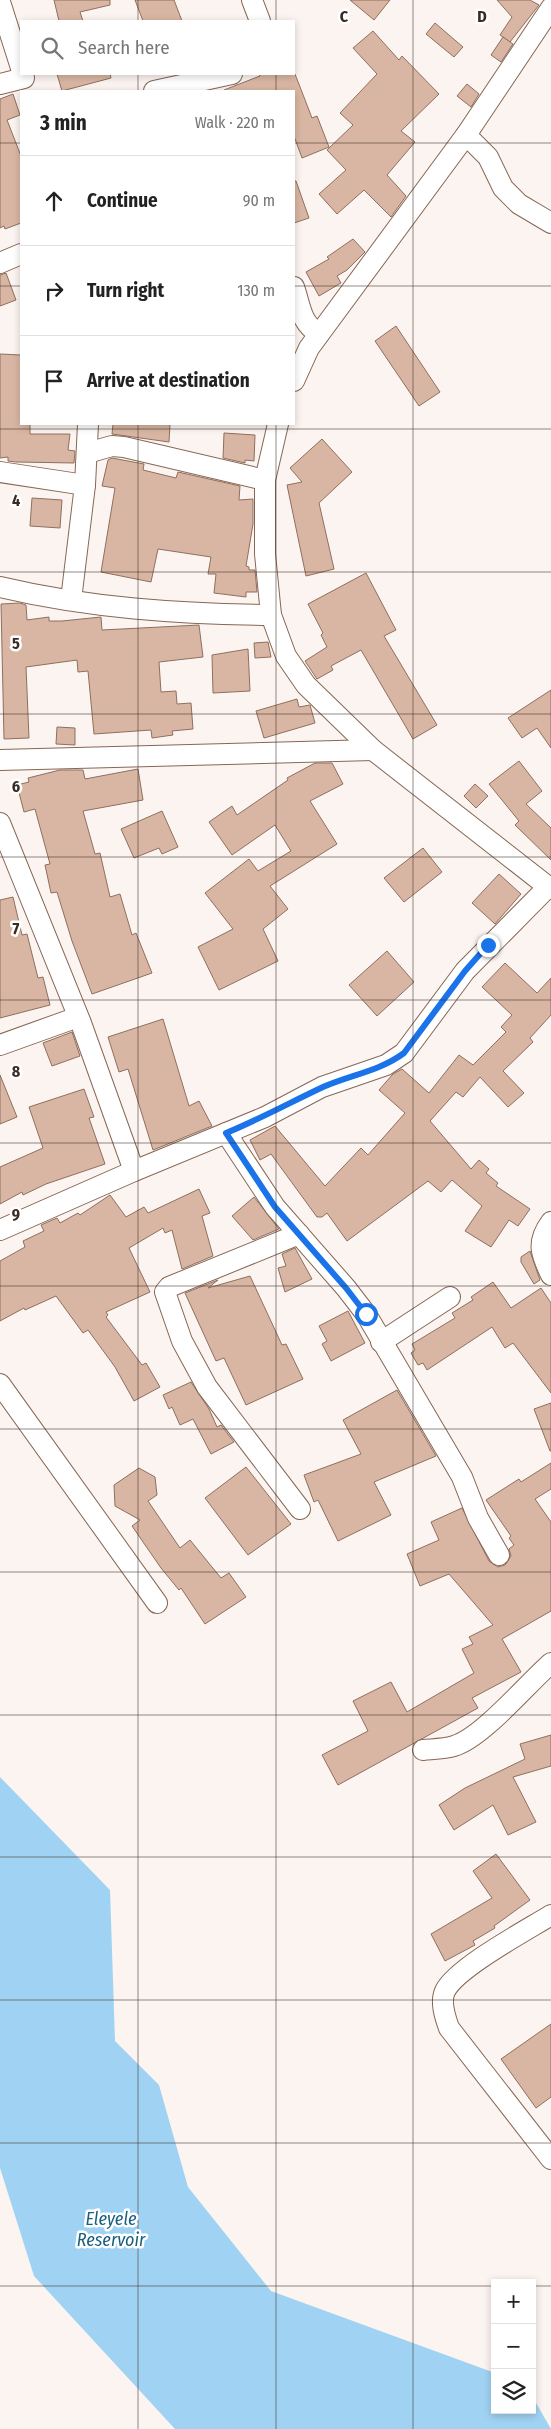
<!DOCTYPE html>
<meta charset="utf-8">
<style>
:root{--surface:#fff;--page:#f2f2f2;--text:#222;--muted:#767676;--line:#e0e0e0}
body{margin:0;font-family:"Fira Sans Condensed",sans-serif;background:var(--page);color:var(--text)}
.controls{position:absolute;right:15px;bottom:15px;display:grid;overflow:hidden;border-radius:0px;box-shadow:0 2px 8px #0003}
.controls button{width:45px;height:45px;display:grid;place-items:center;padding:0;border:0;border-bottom:1px solid var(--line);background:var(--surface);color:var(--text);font:25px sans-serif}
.stop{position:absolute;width:15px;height:15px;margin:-11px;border:4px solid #1a73e8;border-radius:50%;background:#fff}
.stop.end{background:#1a73e8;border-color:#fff;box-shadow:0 1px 5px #0008}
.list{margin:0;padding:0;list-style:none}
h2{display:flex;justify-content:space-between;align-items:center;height:65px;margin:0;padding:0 20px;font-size:21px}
h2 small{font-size:16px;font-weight:400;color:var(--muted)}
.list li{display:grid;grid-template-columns:32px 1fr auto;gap:15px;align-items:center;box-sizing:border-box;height:90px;padding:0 20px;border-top:1px solid var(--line)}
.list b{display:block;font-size:19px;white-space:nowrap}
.list em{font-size:16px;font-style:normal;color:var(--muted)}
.icon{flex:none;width:28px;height:28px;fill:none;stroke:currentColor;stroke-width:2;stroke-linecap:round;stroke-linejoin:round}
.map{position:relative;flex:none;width:551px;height:2429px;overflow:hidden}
.search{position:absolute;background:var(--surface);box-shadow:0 2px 8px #0003;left:20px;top:20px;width:275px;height:55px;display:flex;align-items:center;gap:12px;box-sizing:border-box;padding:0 18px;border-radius:0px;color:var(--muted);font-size:19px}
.panel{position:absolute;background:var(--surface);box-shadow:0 2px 8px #0003;left:20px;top:90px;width:275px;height:335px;border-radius:0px}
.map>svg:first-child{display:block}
.water{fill:#a0d3f3}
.building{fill:#d9b6a3;stroke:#8f6f5e}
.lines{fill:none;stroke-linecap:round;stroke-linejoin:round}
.minor-casing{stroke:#866755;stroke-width:22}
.minor{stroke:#fff;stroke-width:20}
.route{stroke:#1a73e8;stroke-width:6}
.grid{fill:none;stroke:#3a2c25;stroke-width:1;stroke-opacity:0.55}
.labels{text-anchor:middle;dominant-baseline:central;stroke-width:5;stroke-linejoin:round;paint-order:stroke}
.water-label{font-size:18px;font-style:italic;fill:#185e81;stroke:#fff}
.grid-label{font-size:16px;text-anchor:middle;font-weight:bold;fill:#3a2c25;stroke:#fff;stroke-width:5;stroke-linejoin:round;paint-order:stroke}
</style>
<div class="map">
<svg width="551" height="2429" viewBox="0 0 551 2429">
<rect width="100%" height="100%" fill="#fcf4f0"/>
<!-- water -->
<polygon class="water" points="0,1777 110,1890 115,2041 159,2085 188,2187 271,2291 495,2373 495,2410 532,2410 532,2396 551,2429 175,2429 34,2276 0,2168"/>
<!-- building -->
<g class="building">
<polygon points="54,0 110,0 110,5 80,12 83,21 59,21"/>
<polygon points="135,0 174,0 182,21 143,21"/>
<polygon points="350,0 390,0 374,20"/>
<polygon points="497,0 530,0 539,5 510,42 500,35 512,17"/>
<polygon points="435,23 463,47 454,57 426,34"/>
<polygon points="373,31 399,60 402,56 439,94 401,131 415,142 387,175 406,196 391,217 364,190 337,214 319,194 346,170 327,150 353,125 340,113 377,74 353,48"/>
<polygon points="503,37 513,44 501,62 491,55"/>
<polygon points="57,74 110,74 111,78 62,91"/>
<polygon points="259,74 295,74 312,118 317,116 329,147 302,158 294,136 294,91 224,91 224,90 260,76"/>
<polygon points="467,84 479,94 471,107 457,96"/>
<polygon points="13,94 20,115 7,120 21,156 21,223 5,229 4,226 0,228 0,99"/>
<polygon points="294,181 296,181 309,218 294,223"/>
<polygon points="353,239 365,252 347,270 337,276 341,283 319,296 306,272 329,259 327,257"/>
<polygon points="6,273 16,300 0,306 0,275"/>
<polygon points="396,326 440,392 419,406 375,341"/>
<polygon points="0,354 21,355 21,424 30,424 30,434 70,434 68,450 75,451 74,463 16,462 8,461 8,457 0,458"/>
<polygon points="113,424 170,424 169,442 112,434"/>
<polygon points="224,433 255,435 254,461 245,460 245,463 223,458"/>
<polygon points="322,439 352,472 319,503 334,569 306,576 287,485 302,482 290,468"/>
<polygon points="112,458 144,464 143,470 176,478 178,472 240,486 239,500 253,499 253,524 246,566 249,567 249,570 255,570 257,592 246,592 246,597 214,593 216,574 208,574 211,557 158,549 151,582 101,572 115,488 102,486 108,460"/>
<polygon points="32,498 62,500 60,528 30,526"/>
<polygon points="366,573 396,630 384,636 437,725 413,739 361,650 331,666 333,670 317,679 305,661 327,647 321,635 323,633 308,604"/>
<polygon points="20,603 26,605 27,620 49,617 49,621 62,621 101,617 102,630 199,625 203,657 159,662 161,692 176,691 177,704 191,703 193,729 172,731 173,735 152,738 151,730 94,734 88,671 78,672 77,660 26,667 29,738 4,739 1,604"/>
<polygon points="268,642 271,657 255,658 254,643"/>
<polygon points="248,649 250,691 213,693 212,655"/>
<polygon points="551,690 551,748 537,728 522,738 508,718"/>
<polygon points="297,699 299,707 310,705 315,723 264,738 256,711"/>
<polygon points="57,727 75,728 75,745 56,744"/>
<polygon points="519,761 542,791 526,804 551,828 551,860 515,825 519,821 489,784"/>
<polygon points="315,763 332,763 343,784 310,801 337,844 270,886 288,909 263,929 278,961 219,990 198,947 233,929 205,893 249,859 258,871 291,851 275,825 232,855 209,822 232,806 237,815 288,780 287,778"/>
<polygon points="138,769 143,800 83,811 95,854 100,853 110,897 120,894 132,935 136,933 152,973 92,994 72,941 57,892 51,893 45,865 50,864 35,809 24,812 17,785 29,782 28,778 60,770 83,770 85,779"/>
<polygon points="475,784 488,796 476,808 464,796"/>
<polygon points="162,811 178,847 162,854 159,848 134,858 121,829"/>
<polygon points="423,848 442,872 404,902 384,878"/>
<polygon points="499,874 521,894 495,924 472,903"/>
<polygon points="13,897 22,935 27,934 38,978 43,977 50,1005 0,1018 0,900"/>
<polygon points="387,951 414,982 377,1016 349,985"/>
<polygon points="505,963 537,993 551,978 551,1015 530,1038 533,1042 503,1071 524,1093 508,1107 480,1077 463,1097 456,1092 430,1121 471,1169 479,1160 489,1169 486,1173 498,1183 496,1186 530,1209 518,1226 509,1220 491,1247 465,1231 482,1206 452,1180 441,1192 428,1181 347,1241 327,1213 322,1217 317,1217 271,1154 260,1160 250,1140 275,1126 325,1186 361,1148 368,1155 405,1113 379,1090 393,1074 402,1069 429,1093 459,1055 473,1065 506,1032 501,1027 512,1015 482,987"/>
<polygon points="163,1019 189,1106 199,1101 212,1126 153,1150 128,1069 119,1072 108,1037"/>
<polygon points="72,1032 80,1056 52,1066 43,1043"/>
<polygon points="0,1075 17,1117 0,1124"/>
<polygon points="84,1089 94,1117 89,1118 105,1164 46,1184 23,1195 22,1192 0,1204 0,1167 43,1148 29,1107"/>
<polygon points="199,1189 210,1213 202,1216 213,1256 182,1269 172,1230 165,1233 163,1228 129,1248 150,1292 106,1312 108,1315 106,1317 142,1365 146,1363 160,1387 134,1401 115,1367 88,1330 83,1333 56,1296 25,1310 24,1308 0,1321 0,1261 25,1247 23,1241 44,1231 41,1225 57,1218 60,1223 78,1213 80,1215 110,1195 126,1217 144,1207 148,1213"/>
<polygon points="254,1197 279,1229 253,1240 232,1216"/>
<polygon points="295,1248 312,1279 285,1292 278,1268 286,1266 282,1254"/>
<polygon points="530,1251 540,1280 534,1284 521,1262 521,1257"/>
<polygon points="250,1276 282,1345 286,1344 303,1379 246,1405 224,1358 216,1361 185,1293 218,1280 208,1288"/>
<polygon points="493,1282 511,1308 541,1288 551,1303 551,1393 513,1343 505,1348 492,1327 427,1370 423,1363 418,1365 411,1353 415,1350 412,1344 455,1318 452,1313 473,1300 471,1297"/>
<polygon points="348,1311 365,1343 331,1361 322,1344 327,1341 319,1326"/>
<polygon points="191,1382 209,1409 217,1427 221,1425 234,1442 211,1454 193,1419 180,1425 172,1407 169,1409 163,1395"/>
<polygon points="397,1390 436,1456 374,1482 391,1515 338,1541 318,1500 314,1502 304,1475 361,1454 343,1420"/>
<polygon points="551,1403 551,1451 550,1451 534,1409"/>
<polygon points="551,1463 551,1489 535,1499 551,1522 551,1611 502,1639 521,1672 472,1698 478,1708 338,1785 322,1755 368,1731 353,1701 391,1682 407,1712 474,1673 462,1649 473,1644 469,1637 493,1625 449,1574 420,1586 407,1554 439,1540 431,1522 462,1508 489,1561 498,1567 505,1565 511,1556 509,1549 514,1545 509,1538 511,1536 486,1500 519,1479 521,1482"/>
<polygon points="246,1467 291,1524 248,1555 205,1498"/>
<polygon points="139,1468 155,1477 157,1495 148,1501 180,1548 190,1540 221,1578 229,1573 246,1597 205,1624 181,1588 179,1590 161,1568 132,1526 140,1520 115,1506 114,1485"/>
<polygon points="551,1735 551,1766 513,1777 536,1822 508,1835 493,1805 454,1830 439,1805 465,1788 525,1759 520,1744"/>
<polygon points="496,1854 530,1900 494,1926 495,1928 473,1941 475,1945 445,1961 431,1934 492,1898 473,1871"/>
<polygon points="551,2024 551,2097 536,2108 501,2059"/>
</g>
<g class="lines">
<!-- minor casing -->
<g class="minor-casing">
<g id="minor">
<polyline points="252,0 260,21"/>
<polyline points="0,2 21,68"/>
<polyline points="0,84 24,78"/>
<polyline points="154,91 232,74"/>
<polyline points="466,135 488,157 503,188 519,204 551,223"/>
<polyline points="0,263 21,254"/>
<path d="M294,287C301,307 300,322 319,334"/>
<polyline points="294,381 309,348 466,135 551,8"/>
<polyline points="278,424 265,480 265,554 271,615 286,656 306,685 373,750 551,889"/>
<polyline points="87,453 112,446 124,447 265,480"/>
<polyline points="0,472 85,485"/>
<path d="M0,587C88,608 180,614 271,615"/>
<polyline points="71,600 85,485 88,424"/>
<polyline points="0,760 373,750"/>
<polyline points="0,823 81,1023 134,1171"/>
<polyline points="0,1045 78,1017"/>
<polyline points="226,1133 275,1207 346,1288 366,1314 462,1477 478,1518 499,1555"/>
<path d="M551,1222C536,1242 541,1254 551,1275"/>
<polyline points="0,1230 134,1171 265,1117 322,1087 386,1065 404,1053 465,971 548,887"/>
<polyline points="299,1234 169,1287 165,1292 182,1341 207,1387 300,1509"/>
<polyline points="381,1342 450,1297"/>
<polyline points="0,1384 157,1603"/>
<path d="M423,1750C433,1749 444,1749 454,1746C482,1738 527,1684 551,1663"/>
<path d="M551,1915C527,1930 456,1968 445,1991C440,2002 445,2017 449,2028L551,2159"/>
</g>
</g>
<!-- minor -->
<use href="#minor" class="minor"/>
</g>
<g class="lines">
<!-- route -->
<path class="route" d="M366,1314L346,1288L275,1207L226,1133C260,1119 291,1102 323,1087C350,1075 380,1071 404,1053L465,971L488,945"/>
</g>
<!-- grid -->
<path class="grid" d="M138,0V21M276,0V21M413,0V2429M138,74V91M276,74V91M0,143H21M294,143H551M0,286H21M294,286H551M138,424V2429M276,424V2429M0,429H551M0,572H551M0,714H551M0,857H551M0,1000H551M0,1143H551M0,1286H551M0,1429H551M0,1572H551M0,1715H551M0,1857H551M0,2000H551M0,2143H551M0,2286H495M532,2286H551"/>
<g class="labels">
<!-- water labels -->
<g class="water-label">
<text x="111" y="2219">Eleyele<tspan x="111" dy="21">Reservoir</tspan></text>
</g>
</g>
<g class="grid-label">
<text x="344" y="22">C</text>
<text x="482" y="22">D</text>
<text x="16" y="506">4</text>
<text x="16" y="649">5</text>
<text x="16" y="792">6</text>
<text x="16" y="934">7</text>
<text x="16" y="1077">8</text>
<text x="16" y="1220">9</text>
</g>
</svg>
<div class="controls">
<button>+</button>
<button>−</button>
<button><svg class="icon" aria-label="layers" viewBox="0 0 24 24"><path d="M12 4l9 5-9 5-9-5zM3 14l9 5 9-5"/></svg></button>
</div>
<div class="stop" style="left:366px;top:1314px"></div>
<div class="stop end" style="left:488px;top:945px"></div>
<div class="search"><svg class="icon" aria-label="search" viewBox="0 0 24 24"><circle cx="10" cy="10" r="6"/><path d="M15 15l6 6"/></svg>Search here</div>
<section class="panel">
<h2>3 min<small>Walk · 220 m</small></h2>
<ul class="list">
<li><svg class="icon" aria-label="ahead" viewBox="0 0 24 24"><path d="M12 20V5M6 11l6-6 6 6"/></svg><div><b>Continue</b></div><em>90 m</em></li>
<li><svg class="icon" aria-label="right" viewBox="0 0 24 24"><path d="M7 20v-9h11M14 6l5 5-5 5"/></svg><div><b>Turn right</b></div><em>130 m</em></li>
<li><svg class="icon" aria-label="arrive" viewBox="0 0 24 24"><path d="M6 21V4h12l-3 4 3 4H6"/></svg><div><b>Arrive at destination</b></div></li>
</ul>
</section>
</div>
